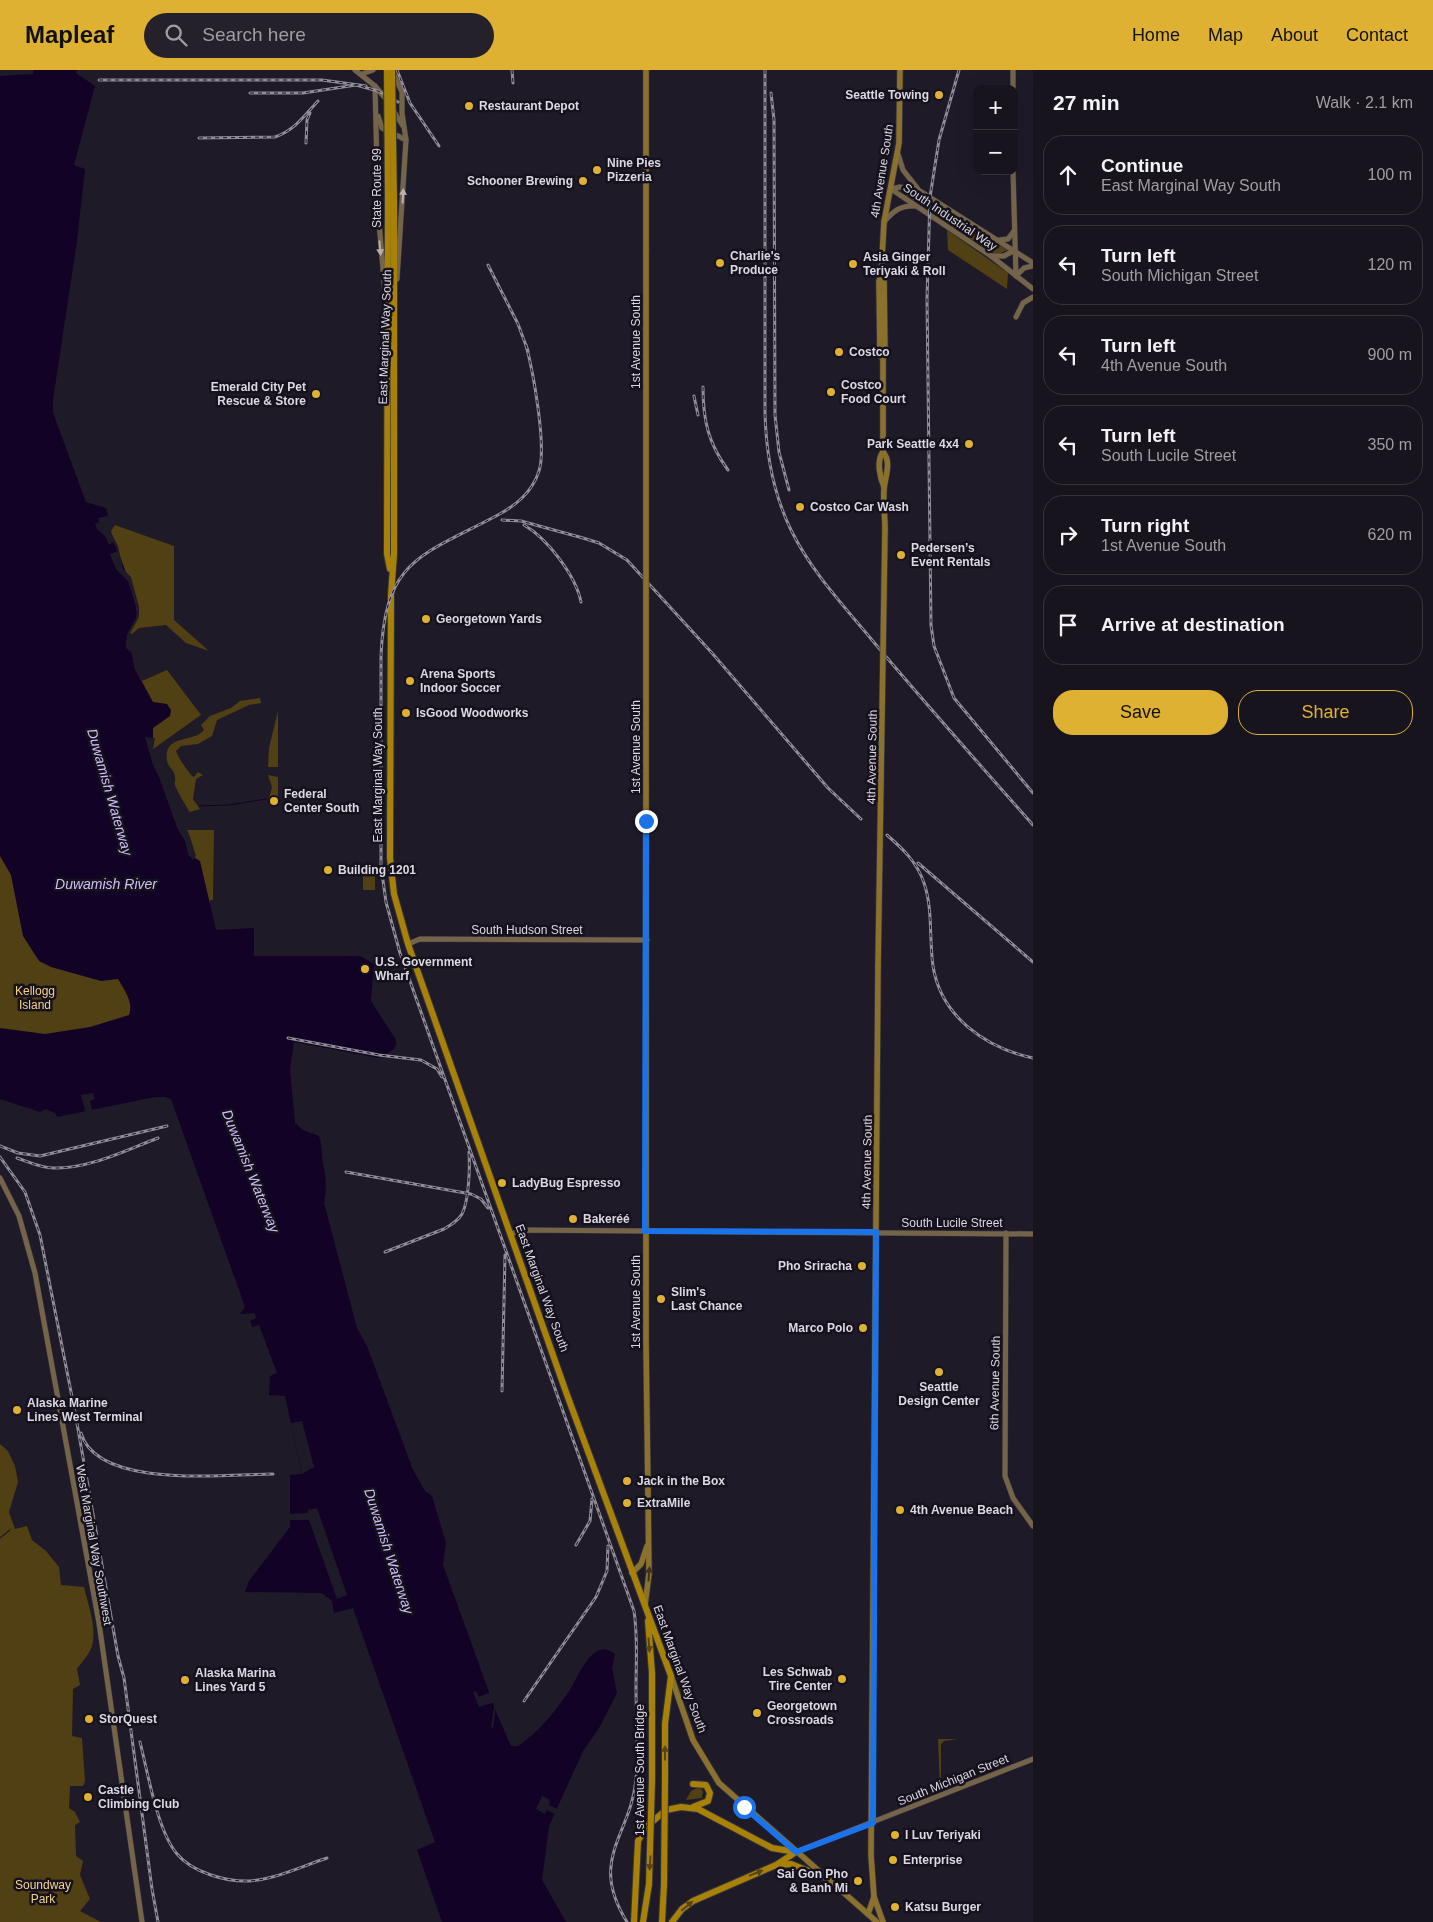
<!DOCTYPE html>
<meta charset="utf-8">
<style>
:root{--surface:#17141d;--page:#24212a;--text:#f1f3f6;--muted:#9e9ea4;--line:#36333b;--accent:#deb133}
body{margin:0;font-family:Arial,sans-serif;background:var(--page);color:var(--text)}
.controls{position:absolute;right:15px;top:15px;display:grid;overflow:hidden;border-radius:10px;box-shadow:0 5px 20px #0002}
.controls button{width:45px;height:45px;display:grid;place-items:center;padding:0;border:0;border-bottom:1px solid var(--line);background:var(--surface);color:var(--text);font:25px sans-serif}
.stop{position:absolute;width:15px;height:15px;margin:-11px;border:4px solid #1a73e8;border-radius:50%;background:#fff}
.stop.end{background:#1a73e8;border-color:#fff;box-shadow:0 1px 5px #0008}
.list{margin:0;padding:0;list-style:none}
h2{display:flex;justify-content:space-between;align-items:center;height:65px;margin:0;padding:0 20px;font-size:21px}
h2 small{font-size:16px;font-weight:400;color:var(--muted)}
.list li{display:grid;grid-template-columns:32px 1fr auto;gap:15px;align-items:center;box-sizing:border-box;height:80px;margin:0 10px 10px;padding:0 10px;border:1px solid var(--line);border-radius:20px}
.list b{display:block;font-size:19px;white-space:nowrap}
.list p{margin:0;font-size:16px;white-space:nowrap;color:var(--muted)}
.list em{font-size:16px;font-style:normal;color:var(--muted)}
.actions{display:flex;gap:10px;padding:15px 20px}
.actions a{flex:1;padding:11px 0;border:1px solid var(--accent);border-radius:20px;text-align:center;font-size:18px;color:var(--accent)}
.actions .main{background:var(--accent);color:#111}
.icon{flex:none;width:28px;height:28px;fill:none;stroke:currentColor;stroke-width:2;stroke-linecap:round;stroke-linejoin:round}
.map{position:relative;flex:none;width:1033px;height:1852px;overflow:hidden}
header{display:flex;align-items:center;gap:30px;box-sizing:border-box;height:70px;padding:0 25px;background:var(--accent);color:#111}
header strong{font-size:24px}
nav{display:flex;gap:28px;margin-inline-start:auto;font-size:18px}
.search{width:350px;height:45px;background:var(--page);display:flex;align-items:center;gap:12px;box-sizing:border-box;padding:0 18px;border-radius:28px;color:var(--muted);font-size:19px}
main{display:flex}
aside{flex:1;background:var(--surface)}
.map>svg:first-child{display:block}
.green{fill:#514014}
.water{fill:#120226}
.pier{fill:#1f1a27}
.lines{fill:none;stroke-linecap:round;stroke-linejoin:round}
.stream{stroke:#120226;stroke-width:1}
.secondary-casing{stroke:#37343e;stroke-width:6}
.primary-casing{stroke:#37343e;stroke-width:7}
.highway-casing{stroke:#37343e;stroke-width:8}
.secondary{stroke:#74644a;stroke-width:5}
.primary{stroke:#8a712d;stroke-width:5.5}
.highway{stroke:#a88206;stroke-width:6}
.rail-casing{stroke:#918d98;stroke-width:3}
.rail{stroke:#15111d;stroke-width:1;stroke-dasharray:4;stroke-linecap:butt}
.primary-bridge-casing{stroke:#37343e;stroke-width:7;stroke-linecap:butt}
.highway-bridge-casing{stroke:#37343e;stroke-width:8;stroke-linecap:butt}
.primary-bridge{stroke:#8a712d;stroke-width:5.5}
.highway-bridge{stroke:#a88206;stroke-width:6}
.oneway{fill:#b8b0ad}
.oneway2{fill:#3e3323}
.oneway3{fill:#574413}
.route{stroke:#1a73e8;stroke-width:6}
.poi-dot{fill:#deb133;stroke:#15111d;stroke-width:2}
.labels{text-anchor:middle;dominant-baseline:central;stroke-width:5;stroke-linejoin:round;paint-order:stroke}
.poi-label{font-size:12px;font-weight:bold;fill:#dcd9e2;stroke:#15111d;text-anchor:start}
.street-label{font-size:12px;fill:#dcd9e2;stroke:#15111d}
.park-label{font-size:12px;fill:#f5d384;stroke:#15111d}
.water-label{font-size:14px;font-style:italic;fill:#d3bef9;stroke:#15111d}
</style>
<header>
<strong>Mapleaf</strong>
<div class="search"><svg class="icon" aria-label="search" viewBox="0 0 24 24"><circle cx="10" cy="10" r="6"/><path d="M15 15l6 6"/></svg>Search here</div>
<nav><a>Home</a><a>Map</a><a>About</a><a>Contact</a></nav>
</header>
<main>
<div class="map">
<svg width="1033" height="1852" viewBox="0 0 1033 1852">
<rect width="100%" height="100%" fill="#1f1a27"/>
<!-- green -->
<g class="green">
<polygon points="903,120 913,121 927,127 925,138 902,123"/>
<polygon points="936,134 1008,180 998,184 991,182 936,146"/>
<polygon points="947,160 1008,203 1007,219 948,180"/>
<polygon points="115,455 174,476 174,550 209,581 186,573 166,555 139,558 132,564 128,561 129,558 126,578 132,583 135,599 142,611 167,600 201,645 153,679 166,711 124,637 123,499 111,461"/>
<path d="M260,628L261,633L249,635L217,650L212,666L198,674L181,676L176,681C177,685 190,706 194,707L198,702L203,705L196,709L193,729L200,739L190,742C188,740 175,717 175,715C174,710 176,712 175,707C175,700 167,697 167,690C163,664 194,673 204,660L201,655L210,646L231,638L240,631Z"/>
<polygon points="278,641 278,697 268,697 269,678"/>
<polygon points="268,705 278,707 278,733 269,728 272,717"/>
<polygon points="0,725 104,895 141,926 129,957 0,969"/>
<polygon points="188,760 214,760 213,830 210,830 210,834 186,762"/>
<rect x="363" y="798" width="12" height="22"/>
<path d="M0,1374L8,1381L15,1396L18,1412L9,1442L15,1459L27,1456L32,1470L46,1481L59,1497L61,1515L84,1517C88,1535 97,1557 92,1576C90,1583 82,1592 77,1599L80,1615L73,1619L72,1666L82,1668L85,1711L83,1716H70L69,1738L75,1742L80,1752L75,1755L76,1786L83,1791L80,1805L90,1829L80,1841L101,1852H107H0Z"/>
<polygon points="938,1669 958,1669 944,1671 941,1674 941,1709 954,1709 954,1705 956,1705 956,1711 940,1718"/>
<polygon points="699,1717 703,1721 702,1728 686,1730 691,1721"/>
</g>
<!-- water -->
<path class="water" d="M34,0H77L76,3L95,16L74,95L85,99L77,171L53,330V343L86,432L106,438L108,446L98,448L101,460C103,461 106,461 108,463C116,470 138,533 137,543C137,551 133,554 129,561C127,565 127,571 126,576L132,583L135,599L153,632L167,634L171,640L170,646L153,658V679L195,788L200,791L216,860L254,858V886H360L374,894L371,931L396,970V975L393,980L379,988L294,972L290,999L295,1053L303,1060L319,1066C323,1078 321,1083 323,1093C326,1108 327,1118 324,1133L357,1258L367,1276L413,1400L425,1421L432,1426L446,1473L443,1495L497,1644L511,1676H518C539,1662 557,1640 571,1618C577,1608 583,1593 592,1585C600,1578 607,1578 615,1584L612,1598L617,1623L599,1658L583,1681L549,1756L542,1810L566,1852H442L417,1780L435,1772L353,1538L334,1543L332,1531L322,1523L245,1522L249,1511L290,1457V1405L302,1404L285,1326L269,1325L270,1306L277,1303L259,1255L252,1257L250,1251L256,1248L255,1243L240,1244L245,1237L171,1029L165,1027H155L57,1047L55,1043L46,1039L40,1042L0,1029V958L45,964L90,957L129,945C134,932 124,920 118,909L101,911L51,897L39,891L23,866L11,805L0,786V6L33,4Z"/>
<!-- pier -->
<g class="pier">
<polygon points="99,452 104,460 110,461 118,476 123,499 131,507 139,537 139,547 129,565 128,576 134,582 132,583 126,578 127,565 136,548 137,540 128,511 116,499 110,484 118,481 113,472 109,475 105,466 97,459 95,454"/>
<polygon points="145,667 155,668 153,679 190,767 196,786 193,790 188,784 185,771 178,760 159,707 153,695"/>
<polygon points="93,1023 95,1029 90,1031 93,1043 86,1044 81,1025"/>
<polygon points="302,1351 314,1397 302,1404 291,1353"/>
<polygon points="317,1438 347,1525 337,1529 309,1450 288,1450 288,1444 308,1443 308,1440"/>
<polygon points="476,1621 479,1627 491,1622 496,1636 493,1658 491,1657 495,1632 479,1637 473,1622"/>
<polygon points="542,1726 550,1730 549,1735 559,1740 557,1745 547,1740 545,1744 536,1739"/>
</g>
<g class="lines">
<!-- stream -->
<g class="stream">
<polyline points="199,736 229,735 266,729"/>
<polyline points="0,1468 10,1460"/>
</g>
<!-- secondary casing -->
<g class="secondary-casing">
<g id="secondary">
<polyline points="355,0 375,16 387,30"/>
<polyline points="393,3 402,22 402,43 406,70 397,209"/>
<polyline points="362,4 373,0"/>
<polyline points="375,16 378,140 385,223"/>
<polyline points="1013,19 1013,0"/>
<polyline points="393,40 403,56"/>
<polyline points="378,46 382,58 406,70"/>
<polyline points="898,84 903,100 918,119"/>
<polyline points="1013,101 1016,206"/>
<polyline points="891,119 991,186 1033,219"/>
<polyline points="891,119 900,117 920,121 1033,193"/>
<path d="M884,152C893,141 901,135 915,136"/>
<polyline points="999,170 1008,169 1014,161"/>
<polyline points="991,186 1004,186 1015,180"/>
<polyline points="1016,206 1024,198 1033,196"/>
<polyline points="1016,247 1023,233 1033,227"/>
<polyline points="408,874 420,869 647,870"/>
<polyline points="0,1108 19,1146 35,1203 99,1553 142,1852"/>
<polyline points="1006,1163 1005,1406 1013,1428 1033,1456"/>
<polyline points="511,1164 522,1160 1033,1164"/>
<polyline points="796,1782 1033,1689"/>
</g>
</g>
<!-- primary casing -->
<g class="primary-casing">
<g id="primary">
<polyline points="646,179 646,0"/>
<path d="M881,206L884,209L885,284L883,289V382C876,391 880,407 884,417"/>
<polyline points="883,289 880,285 879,211 881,206 884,152 899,73 900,0"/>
<path d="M883,382C892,392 885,407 884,419C883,432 885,446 885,459"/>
<polyline points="878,897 871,1785 874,1827 883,1852"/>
<polyline points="632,1503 641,1494 647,1476"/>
<polyline points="645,1535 649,1504 646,1271 646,719"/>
<polyline points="671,1606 693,1670 719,1713 877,1852"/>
<polyline points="868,1844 874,1827"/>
</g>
</g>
<!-- highway casing -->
<g class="highway-casing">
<g id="highway">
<polyline points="388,130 387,484 390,499"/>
<polyline points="394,131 394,484 391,525 390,788 394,824 408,874 566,1322 671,1606 665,1654 665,1712"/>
<polyline points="648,1551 652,1603 652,1710"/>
<polyline points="693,1737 708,1731 710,1723 706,1715 693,1714"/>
<polyline points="778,1795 791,1794 826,1808"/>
<polyline points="634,1852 638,1771 646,1757 666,1740 681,1737 698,1739 772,1778 796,1782"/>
<polyline points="643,1852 649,1814"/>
<polyline points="662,1852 664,1815"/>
<polyline points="672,1852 682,1839 693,1831 776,1795 796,1782"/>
</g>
</g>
<!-- secondary -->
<use href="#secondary" class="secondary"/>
<!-- primary -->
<use href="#primary" class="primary"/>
<!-- highway -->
<use href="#highway" class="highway"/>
<!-- rail casing -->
<g class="rail-casing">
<g id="rail">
<polyline points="397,0 410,33 439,76"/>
<polyline points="512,0 513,13"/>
<path d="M765,0V343C766,384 773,423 791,460C811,501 843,535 872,570C924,632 979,694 1033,755"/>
<polyline points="959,0 939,70 930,127 927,229 931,555 934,576 954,628 1033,723"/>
<polyline points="99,10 322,10 366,16"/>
<polyline points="250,23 303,23 356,15 378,21 398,32"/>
<polyline points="771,23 774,50 775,345 779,382 789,420"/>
<path d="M199,68L275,67C295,60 305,45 318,31"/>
<polyline points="306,73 307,50 310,43"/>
<polyline points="488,195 518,254 528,281"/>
<path d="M526,275C533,301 547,377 539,401C532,423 515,436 496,446C421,486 385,489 381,586V796L386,832L400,883L634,1541C638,1566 636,1592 636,1618C636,1648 639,1680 636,1710C630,1767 588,1789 627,1852"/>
<path d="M703,317C703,350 708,373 728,400"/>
<polyline points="694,326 698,345"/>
<polyline points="502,450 521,451 583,468 599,473 627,490 712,583 828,718 861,749"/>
<path d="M524,455C547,468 576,506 581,532"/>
<path d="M887,765C903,779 917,792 924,813C933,839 929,868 933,896C941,947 986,978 1033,988"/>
<polyline points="918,793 1033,892"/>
<polyline points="288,968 379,985 421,990 437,999 442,1007"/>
<polyline points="0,1076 18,1083 40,1086 167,1056"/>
<polyline points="0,1087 25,1122 40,1165 75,1342 118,1586 124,1608 152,1819 158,1852"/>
<path d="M17,1088C29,1092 41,1098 54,1098C89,1099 126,1080 158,1068"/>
<polyline points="346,1102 471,1124 481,1129 488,1138"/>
<path d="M385,1182L444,1159C451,1155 458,1151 462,1144C469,1131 470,1097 469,1082"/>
<polyline points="502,1321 505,1185"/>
<path d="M81,1363C97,1420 229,1404 273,1404"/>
<polyline points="576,1475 590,1451 592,1429"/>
<polyline points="524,1631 596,1527 607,1501 608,1476"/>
<path d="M140,1672C148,1703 157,1760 177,1784C193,1803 227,1812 250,1811C276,1809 303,1796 327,1788"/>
</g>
</g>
<!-- rail -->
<use href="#rail" class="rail"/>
<!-- primary-bridge casing -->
<g class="primary-bridge-casing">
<g id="primary-bridge">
<polyline points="646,179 646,719"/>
<polyline points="878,897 885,459"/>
</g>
</g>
<!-- highway-bridge casing -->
<g class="highway-bridge-casing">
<g id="highway-bridge">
<polyline points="387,0 388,130"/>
<polyline points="392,0 394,131"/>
<polyline points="649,1814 652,1710"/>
<polyline points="664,1815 665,1712"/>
</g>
</g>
<!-- primary-bridge -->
<use href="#primary-bridge" class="primary-bridge"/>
<!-- highway-bridge -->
<use href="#highway-bridge" class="highway-bridge"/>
</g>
<!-- one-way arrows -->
<defs><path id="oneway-solid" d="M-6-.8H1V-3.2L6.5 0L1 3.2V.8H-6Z" transform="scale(1.25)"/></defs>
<g class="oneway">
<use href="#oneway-solid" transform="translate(403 126) rotate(-87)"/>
<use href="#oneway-solid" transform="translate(380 178) rotate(85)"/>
</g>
<use class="oneway2" href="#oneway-solid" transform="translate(649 1504) rotate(-86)"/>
<g class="oneway3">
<use href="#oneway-solid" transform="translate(649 1575) rotate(86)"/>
<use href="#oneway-solid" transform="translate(665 1683) rotate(-90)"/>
<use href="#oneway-solid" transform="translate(650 1793) rotate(94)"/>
<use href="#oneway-solid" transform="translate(756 1803) rotate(-22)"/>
<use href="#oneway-solid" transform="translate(687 1836) rotate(-40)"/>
</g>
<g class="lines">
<!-- route -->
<polyline class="route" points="646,751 645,1161 876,1162 873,1753 796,1782 744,1737"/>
</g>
<!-- markers -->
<g class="poi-dot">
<circle cx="939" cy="25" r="5"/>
<circle cx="469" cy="36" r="5"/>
<circle cx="597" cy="100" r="5"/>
<circle cx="583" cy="111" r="5"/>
<circle cx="720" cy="193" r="5"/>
<circle cx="853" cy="194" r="5"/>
<circle cx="839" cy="282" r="5"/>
<circle cx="831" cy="322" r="5"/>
<circle cx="316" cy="324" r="5"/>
<circle cx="969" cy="374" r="5"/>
<circle cx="800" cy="437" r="5"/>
<circle cx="901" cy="485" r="5"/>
<circle cx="426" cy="549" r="5"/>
<circle cx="410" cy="611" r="5"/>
<circle cx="406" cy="643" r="5"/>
<circle cx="274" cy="731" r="5"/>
<circle cx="328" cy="800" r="5"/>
<circle cx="365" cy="899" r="5"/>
<circle cx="502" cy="1113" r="5"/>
<circle cx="573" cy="1149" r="5"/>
<circle cx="862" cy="1196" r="5"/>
<circle cx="661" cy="1229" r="5"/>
<circle cx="863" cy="1258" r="5"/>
<circle cx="939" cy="1302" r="5"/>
<circle cx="17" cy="1340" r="5"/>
<circle cx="627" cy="1411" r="5"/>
<circle cx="627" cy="1433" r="5"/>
<circle cx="900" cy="1440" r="5"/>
<circle cx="842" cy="1609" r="5"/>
<circle cx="185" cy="1610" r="5"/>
<circle cx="757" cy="1643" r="5"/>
<circle cx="89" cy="1649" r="5"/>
<circle cx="88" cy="1727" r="5"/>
<circle cx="895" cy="1765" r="5"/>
<circle cx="893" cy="1790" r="5"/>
<circle cx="858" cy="1811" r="5"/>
<circle cx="895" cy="1837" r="5"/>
</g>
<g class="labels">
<!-- poi labels -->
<g class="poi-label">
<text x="929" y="25" text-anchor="end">Seattle Towing</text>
<text x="479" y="36">Restaurant Depot</text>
<text x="607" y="93">Nine Pies<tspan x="607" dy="14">Pizzeria</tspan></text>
<text x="573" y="111" text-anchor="end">Schooner Brewing</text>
<text x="730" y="186">Charlie's<tspan x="730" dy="14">Produce</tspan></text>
<text x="863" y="187">Asia Ginger<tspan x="863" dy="14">Teriyaki &amp; Roll</tspan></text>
<text x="849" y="282">Costco</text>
<text x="841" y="315">Costco<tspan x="841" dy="14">Food Court</tspan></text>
<text x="306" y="317" text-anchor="end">Emerald City Pet<tspan x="306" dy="14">Rescue &amp; Store</tspan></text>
<text x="959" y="374" text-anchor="end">Park Seattle 4x4</text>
<text x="810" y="437">Costco Car Wash</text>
<text x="911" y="478">Pedersen’s<tspan x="911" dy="14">Event Rentals</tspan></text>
<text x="436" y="549">Georgetown Yards</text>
<text x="420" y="604">Arena Sports<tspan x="420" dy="14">Indoor Soccer</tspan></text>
<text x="416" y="643">IsGood Woodworks</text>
<text x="284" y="724">Federal<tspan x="284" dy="14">Center South</tspan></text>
<text x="338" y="800">Building 1201</text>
<text x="375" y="892">U.S. Government<tspan x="375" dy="14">Wharf</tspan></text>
<text x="512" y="1113">LadyBug Espresso</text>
<text x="583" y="1149">Bakeréé</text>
<text x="852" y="1196" text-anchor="end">Pho Sriracha</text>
<text x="671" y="1222">Slim's<tspan x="671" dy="14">Last Chance</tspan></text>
<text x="853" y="1258" text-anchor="end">Marco Polo</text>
<text x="939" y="1317" text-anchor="middle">Seattle<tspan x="939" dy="14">Design Center</tspan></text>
<text x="27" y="1333">Alaska Marine<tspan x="27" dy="14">Lines West Terminal</tspan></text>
<text x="637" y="1411">Jack in the Box</text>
<text x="637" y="1433">ExtraMile</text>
<text x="910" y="1440">4th Avenue Beach</text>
<text x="832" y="1602" text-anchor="end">Les Schwab<tspan x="832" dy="14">Tire Center</tspan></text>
<text x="195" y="1603">Alaska Marina<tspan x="195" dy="14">Lines Yard 5</tspan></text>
<text x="767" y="1636">Georgetown<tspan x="767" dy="14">Crossroads</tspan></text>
<text x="99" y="1649">StorQuest</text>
<text x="98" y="1720">Castle<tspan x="98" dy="14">Climbing Club</tspan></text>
<text x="905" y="1765">I Luv Teriyaki</text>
<text x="903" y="1790">Enterprise</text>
<text x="848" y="1804" text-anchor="end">Sai Gon Pho<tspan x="848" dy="14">&amp; Banh Mi</tspan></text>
<text x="905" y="1837">Katsu Burger</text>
</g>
<!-- street labels -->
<g class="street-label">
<text transform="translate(882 101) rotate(-81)">4th Avenue South</text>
<text transform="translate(377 118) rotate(-90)">State Route 99</text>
<text transform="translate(950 147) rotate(34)">South Industrial Way</text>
<text transform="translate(385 267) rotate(-88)">East Marginal Way South</text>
<text transform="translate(636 272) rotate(-90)">1st Avenue South</text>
<text transform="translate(636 677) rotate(-90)">1st Avenue South</text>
<text transform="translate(872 687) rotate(-89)">4th Avenue South</text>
<text transform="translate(378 705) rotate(-90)">East Marginal Way South</text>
<text x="527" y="860">South Hudson Street</text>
<text transform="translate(867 1092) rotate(-89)">4th Avenue South</text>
<text x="952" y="1153">South Lucile Street</text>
<text transform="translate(542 1218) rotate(70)">East Marginal Way South</text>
<text transform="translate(636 1232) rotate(-90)">1st Avenue South</text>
<text transform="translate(995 1313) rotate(-89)">6th Avenue South</text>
<text transform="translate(94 1475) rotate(80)">West Marginal Way Southwest</text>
<text transform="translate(680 1599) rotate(70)">East Marginal Way South</text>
<text transform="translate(640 1700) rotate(-90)">1st Avenue South Bridge</text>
<text transform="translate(953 1710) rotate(-22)">South Michigan Street</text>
</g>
<!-- park labels -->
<g class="park-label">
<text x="35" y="921">Kellogg<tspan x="35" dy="14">Island</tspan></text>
<text x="43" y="1815">Soundway<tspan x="43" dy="14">Park</tspan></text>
</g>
<!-- water labels -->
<g class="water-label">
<text transform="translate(110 722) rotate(74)">Duwamish Waterway</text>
<text x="106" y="814">Duwamish River</text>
<text transform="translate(251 1101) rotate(68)">Duwamish Waterway</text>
<text transform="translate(389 1481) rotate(72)">Duwamish Waterway</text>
</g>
</g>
</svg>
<div class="controls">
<button>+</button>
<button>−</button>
</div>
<div class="stop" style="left:744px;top:1737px"></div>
<div class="stop end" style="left:646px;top:751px"></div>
</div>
<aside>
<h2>27 min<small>Walk · 2.1 km</small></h2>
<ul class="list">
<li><svg class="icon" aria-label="ahead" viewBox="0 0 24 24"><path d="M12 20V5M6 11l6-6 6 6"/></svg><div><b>Continue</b><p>East Marginal Way South</p></div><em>100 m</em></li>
<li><svg class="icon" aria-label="left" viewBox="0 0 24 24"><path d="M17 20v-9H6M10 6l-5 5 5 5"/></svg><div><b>Turn left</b><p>South Michigan Street</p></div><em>120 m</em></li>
<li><svg class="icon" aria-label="left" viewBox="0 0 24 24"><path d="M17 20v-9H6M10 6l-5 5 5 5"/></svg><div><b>Turn left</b><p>4th Avenue South</p></div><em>900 m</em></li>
<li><svg class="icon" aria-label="left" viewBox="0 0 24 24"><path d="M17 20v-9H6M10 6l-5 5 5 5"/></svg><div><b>Turn left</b><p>South Lucile Street</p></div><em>350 m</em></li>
<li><svg class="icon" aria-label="right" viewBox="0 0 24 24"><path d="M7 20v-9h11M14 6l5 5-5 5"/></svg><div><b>Turn right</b><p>1st Avenue South</p></div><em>620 m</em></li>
<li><svg class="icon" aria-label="arrive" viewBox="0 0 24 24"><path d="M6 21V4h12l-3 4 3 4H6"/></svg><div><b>Arrive at destination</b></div></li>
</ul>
<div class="actions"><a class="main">Save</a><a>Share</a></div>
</aside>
</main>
